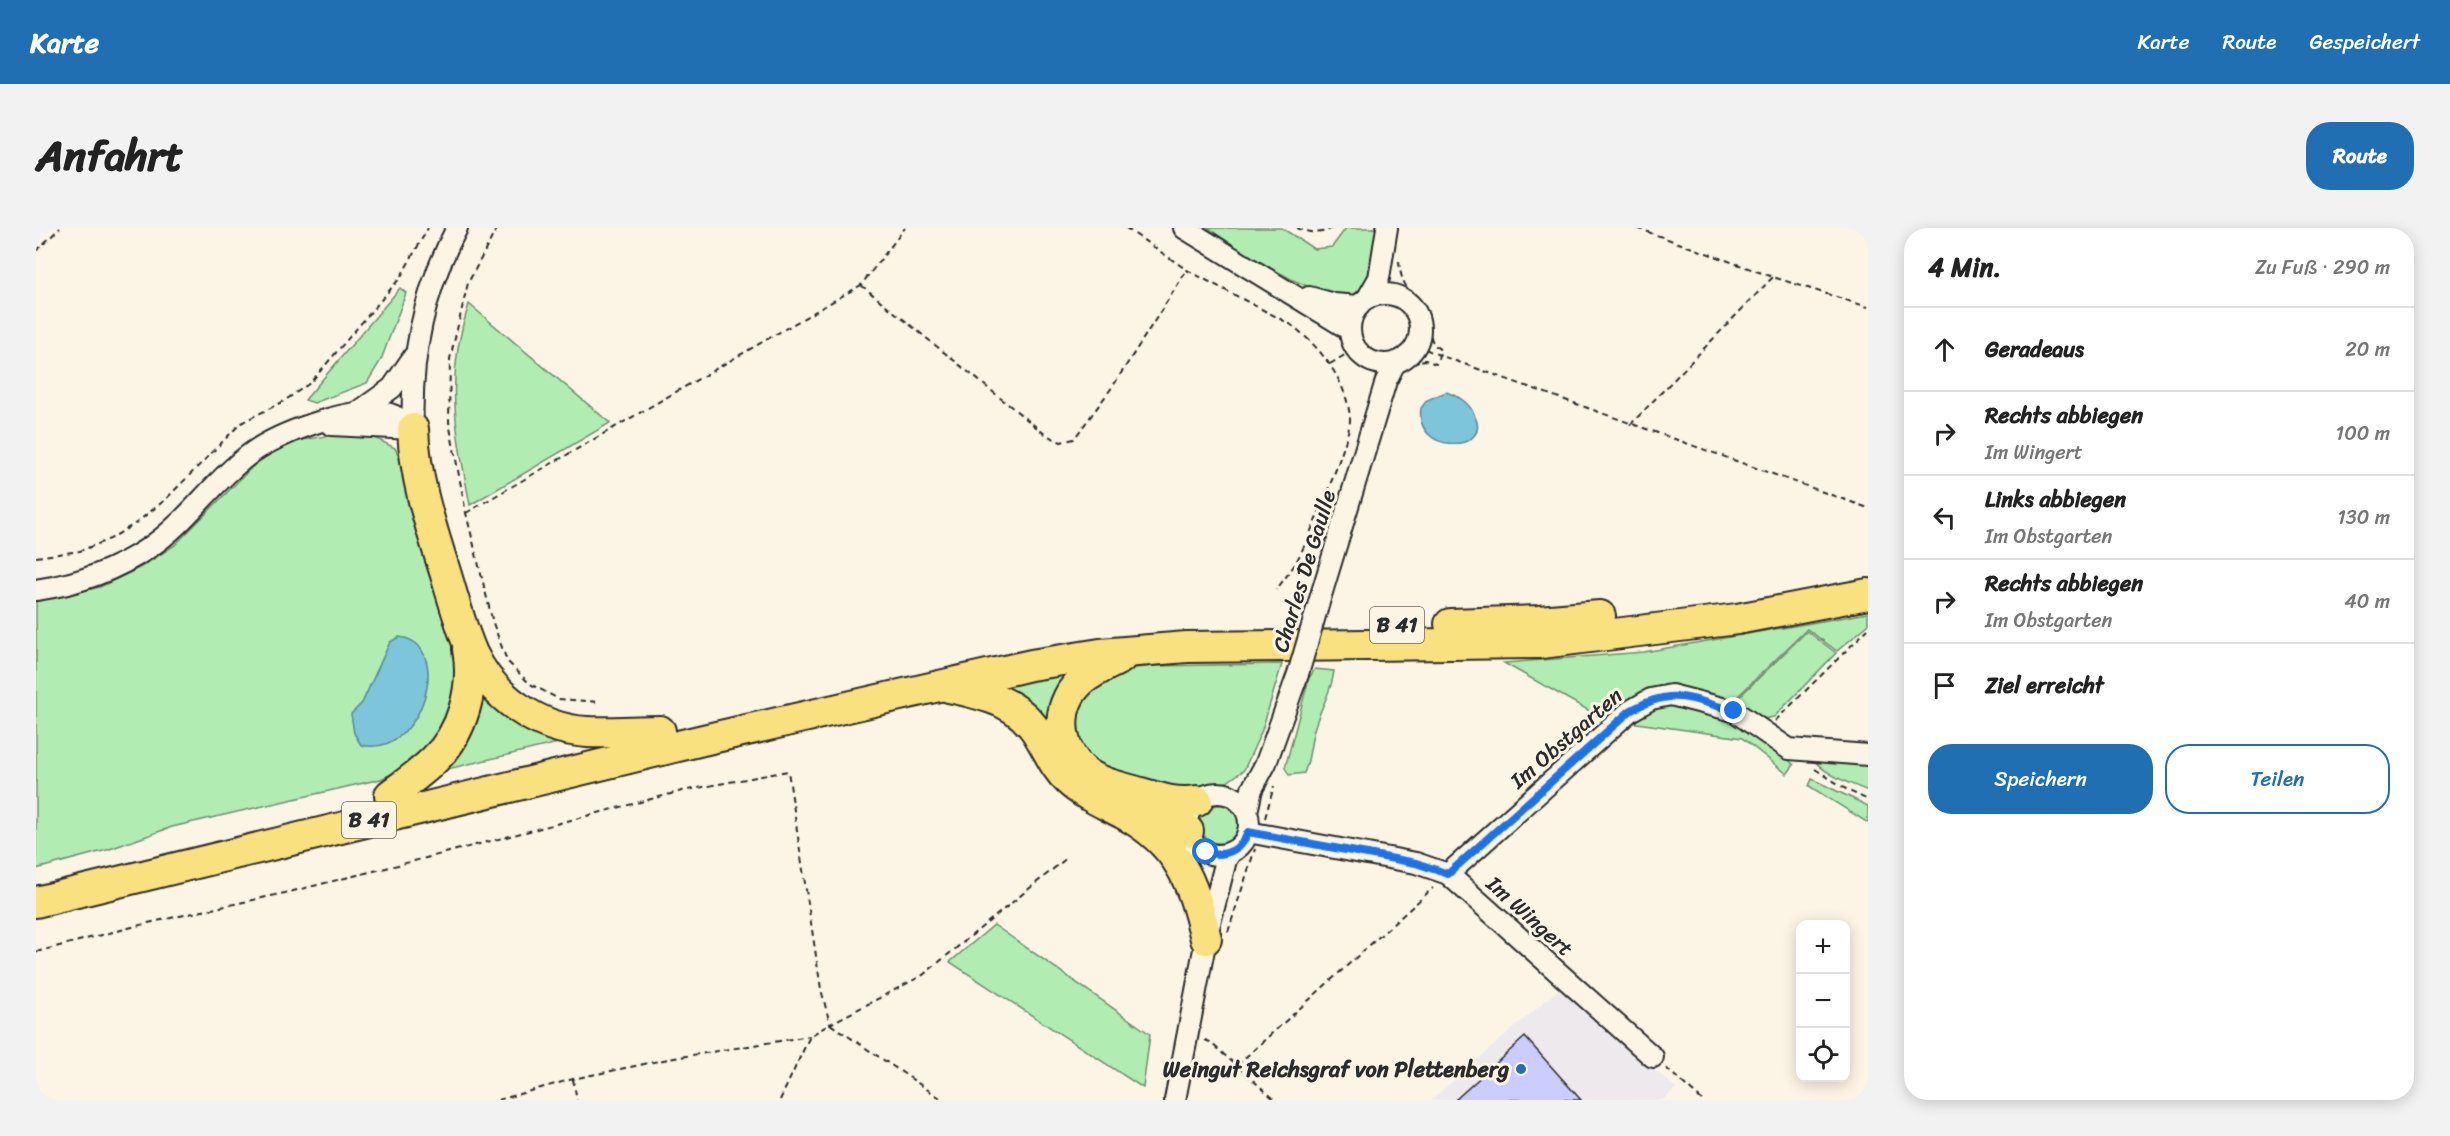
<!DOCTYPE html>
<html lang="de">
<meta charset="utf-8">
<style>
:root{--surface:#fff;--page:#f2f2f2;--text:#222;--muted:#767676;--line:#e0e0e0;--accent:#1f6fb2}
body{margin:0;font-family:Sriracha,sans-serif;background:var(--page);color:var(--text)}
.controls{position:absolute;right:18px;bottom:18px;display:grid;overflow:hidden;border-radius:12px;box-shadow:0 3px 15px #0003}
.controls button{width:54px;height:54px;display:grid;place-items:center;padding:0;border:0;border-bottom:2px solid var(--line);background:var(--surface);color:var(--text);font:30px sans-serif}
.stop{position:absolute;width:18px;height:18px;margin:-14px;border:4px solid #1a73e8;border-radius:50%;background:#fff}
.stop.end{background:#1a73e8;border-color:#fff;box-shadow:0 2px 6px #0008}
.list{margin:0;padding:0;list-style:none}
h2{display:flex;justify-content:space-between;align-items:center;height:78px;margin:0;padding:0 24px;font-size:26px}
h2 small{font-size:20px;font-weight:400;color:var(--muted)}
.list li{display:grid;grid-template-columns:39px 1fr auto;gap:18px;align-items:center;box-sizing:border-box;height:84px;padding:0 24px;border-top:2px solid var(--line)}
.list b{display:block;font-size:22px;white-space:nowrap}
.list p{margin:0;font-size:20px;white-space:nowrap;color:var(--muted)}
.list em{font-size:20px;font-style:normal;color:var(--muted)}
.actions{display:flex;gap:12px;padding:18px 24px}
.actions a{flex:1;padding:14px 0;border:2px solid var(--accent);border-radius:24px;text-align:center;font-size:21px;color:var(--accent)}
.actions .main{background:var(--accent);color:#fff}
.icon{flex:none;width:33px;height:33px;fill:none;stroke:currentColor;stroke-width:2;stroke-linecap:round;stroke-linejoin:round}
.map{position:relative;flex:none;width:1832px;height:872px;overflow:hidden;border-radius:24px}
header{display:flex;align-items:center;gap:36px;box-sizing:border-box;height:84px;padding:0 30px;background:var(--accent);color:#fff}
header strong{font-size:28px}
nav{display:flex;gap:33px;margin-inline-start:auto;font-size:21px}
.intro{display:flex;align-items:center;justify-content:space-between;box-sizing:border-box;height:144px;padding:0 36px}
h1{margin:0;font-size:42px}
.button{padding:15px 27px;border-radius:24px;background:var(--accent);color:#fff;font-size:21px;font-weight:700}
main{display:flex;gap:36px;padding:0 36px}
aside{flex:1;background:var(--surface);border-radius:24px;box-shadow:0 3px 15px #0003}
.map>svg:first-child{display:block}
.built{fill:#ede9ed}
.green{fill:#b1edb2;stroke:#6e8c6e;stroke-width:1.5}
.water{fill:#7bc5db;stroke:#5b8795;stroke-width:1.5}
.building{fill:#cbccff;stroke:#2b2b2b;stroke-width:1.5}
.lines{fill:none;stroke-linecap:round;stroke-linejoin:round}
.minor-casing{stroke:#2b2b2b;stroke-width:24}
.highway-casing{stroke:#2b2b2b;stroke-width:34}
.path{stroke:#2b2b2b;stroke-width:2;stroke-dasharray:6 4.5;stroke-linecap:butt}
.minor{stroke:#fcf5e5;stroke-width:20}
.highway{stroke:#fae180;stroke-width:30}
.minor-bridge-casing{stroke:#2b2b2b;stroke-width:24;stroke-linecap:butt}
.minor-bridge{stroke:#fcf5e5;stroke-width:20}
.route{stroke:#1a73e8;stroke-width:8}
.poi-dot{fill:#1f6fb2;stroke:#fcf5e5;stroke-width:2}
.labels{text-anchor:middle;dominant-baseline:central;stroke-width:6;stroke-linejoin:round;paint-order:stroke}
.shield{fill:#fcf5e5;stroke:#6a6863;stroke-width:1.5}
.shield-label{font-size:21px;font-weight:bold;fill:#2b2b2b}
.street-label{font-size:22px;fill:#2b2b2b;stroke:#fcf5e5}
.poi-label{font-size:22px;font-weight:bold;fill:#2b2b2b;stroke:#fcf5e5;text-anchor:end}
</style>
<header>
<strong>Karte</strong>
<nav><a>Karte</a><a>Route</a><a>Gespeichert</a></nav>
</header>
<div class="intro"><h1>Anfahrt</h1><a class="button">Route</a></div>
<main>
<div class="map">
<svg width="1832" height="872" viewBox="0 0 1832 872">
<rect width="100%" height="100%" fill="#fcf5e5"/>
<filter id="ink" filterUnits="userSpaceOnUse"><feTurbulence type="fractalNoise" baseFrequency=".0167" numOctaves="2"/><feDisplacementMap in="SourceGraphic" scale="12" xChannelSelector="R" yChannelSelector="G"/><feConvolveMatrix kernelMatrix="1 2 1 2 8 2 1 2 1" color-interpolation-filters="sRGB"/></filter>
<g filter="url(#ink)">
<!-- built -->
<polygon class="built" points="1523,761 1640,860 1627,872 1395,872"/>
<!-- green -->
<g class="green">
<path d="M1172,0H1246L1278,21L1296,19L1310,0H1340C1338,26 1341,53 1318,69L1290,66L1257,52L1216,30Z"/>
<polygon points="364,60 370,65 345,132 331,155 278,175 269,172"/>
<path d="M433,76L574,195L434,277C420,202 408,151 433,76Z"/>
<polygon points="297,207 339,210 359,220 371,246 410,375 427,462 387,531 345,551 136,599 71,622 0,641 0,373 64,359 105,339 139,317 224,231 259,213"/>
<polygon points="1832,385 1832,397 1801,423 1771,401 1698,472 1699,490 1725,507 1758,537 1751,546 1706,510 1566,490 1468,435 1608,424"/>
<polygon points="1771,403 1800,425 1738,489 1726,491 1701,480 1699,473"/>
<polygon points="1246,436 1226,502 1208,542 1191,554 1178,556 1152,566 1068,543 1041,521 1040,474 1051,459 1089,441 1117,438"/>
<polygon points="1046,439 1019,507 960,460"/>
<path d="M1279,441L1298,443C1296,464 1283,482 1278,502C1274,517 1274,531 1268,545L1253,547L1249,540L1273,450Z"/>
<polygon points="444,457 539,511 395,545"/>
<path d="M1775,528L1832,531V563C1813,555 1786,546 1775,528Z"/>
<polygon points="1776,551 1832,578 1832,595 1773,558"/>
<circle cx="1183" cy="596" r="19"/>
<polygon points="958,697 1114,806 1107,860 914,734"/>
</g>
<!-- water -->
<g class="water">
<path d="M1410,164C1425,169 1435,176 1440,191C1453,224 1378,227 1385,180L1391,172Z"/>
<path d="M363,409C419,414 387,532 325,517L318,505L315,486L326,475L354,414Z"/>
</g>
<!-- building -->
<polygon class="building" points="1489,809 1545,872 1419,872"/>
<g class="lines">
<!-- minor casing -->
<g class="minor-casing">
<g id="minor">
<polyline points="1148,0 1314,102"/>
<circle cx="1349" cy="101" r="35"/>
<polyline points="1273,69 1298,76 1323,78"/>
<polyline points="1331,71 1343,50 1351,0"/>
<polyline points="321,185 356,160 378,128"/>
<polyline points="295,197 377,201"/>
<path d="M377,201C374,131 388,62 421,0"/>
<path d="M0,362C42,356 79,343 114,319C151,294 175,256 210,229C238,206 314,178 350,185C361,187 369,194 377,201"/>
<polyline points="1286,364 1350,153 1359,135"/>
<circle cx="1182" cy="596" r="31"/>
<polyline points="1211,584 1216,561 1230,535 1262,446"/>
<polyline points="1212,604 1380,635 1412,646 1617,829"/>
<polyline points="1412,646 1594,483 1615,471 1635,467 1698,483 1753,521 1832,527"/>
<polyline points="1139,872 1170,711 1190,632 1195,624"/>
</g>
</g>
<!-- highway casing -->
<g class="highway-casing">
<g id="highway">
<path d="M377,201C379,252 395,299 410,347C418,373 425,400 436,425C456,469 502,501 551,504C575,505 599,503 624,503"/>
<polyline points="1414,396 1502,393 1564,388"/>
<path d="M1085,430C1072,437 1056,443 1045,453C1016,480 1022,528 1055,548C1068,556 1084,559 1098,563C1119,569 1139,577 1161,573"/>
<path d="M913,459C952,467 985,474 1005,511C1014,526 1020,541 1033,553C1048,567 1070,576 1088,586C1143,616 1157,653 1170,711"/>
<path d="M354,567C369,556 385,545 398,532C427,505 439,459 432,421"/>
<polyline points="1109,581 1133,588 1152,603"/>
<polyline points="0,674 667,512 995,437 1064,426 1151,419 1505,415 1701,391 1832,366"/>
</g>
</g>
<!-- path -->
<g class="path">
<polyline points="461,0 432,55 414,131 413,194 430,285 457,395 471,433 494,456 523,471 563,474"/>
<path d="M1090,0L1151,42L1254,96C1284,118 1311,153 1314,190C1316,209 1271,316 1259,336C1253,345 1247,353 1240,362"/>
<path d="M1261,0C1273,5 1285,7 1296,0"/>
<polyline points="1601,0 1737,49 1832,79"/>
<polyline points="0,23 24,0"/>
<path d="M1363,33C1366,70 1383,61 1392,90C1397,103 1390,113 1405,122L1400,136L1389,132L1376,135"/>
<polyline points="825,57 1010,207 1025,214 1038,211 1077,158 1151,42"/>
<polyline points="1380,117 1403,127 1832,280"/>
<polyline points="1294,136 1320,120"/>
<polyline points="1594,197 1737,49"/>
<polyline points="430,285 825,57 869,0"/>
<polyline points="0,329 44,323 74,311 100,295 129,272 205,195 248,173 274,155 364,50 392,0"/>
<polyline points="1739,493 1832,401"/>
<polyline points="1779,541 1813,563 1832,572"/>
<polyline points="1229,590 1238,558"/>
<polyline points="1192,704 1219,621"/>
<polyline points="0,724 112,695 249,665 386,631 646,563 752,543 785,761 794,796 887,747 1032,629"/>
<polyline points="1169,812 1174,814 1239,872"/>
<polyline points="1201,837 1397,660"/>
<polyline points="1630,840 1666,872"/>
<polyline points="537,851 541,872"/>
<polyline points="462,872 537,851 632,831 774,808"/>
<polyline points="744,872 774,808 794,796 907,872"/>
</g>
<!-- minor -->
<use href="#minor" class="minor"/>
<!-- highway -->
<use href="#highway" class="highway"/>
<!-- minor-bridge casing -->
<g class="minor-bridge-casing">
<polyline id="minor-bridge" points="1262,446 1286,364"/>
</g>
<!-- minor-bridge -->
<use href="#minor-bridge" class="minor-bridge"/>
</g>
</g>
<g class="lines" filter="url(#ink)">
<!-- route -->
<path class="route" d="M1170,624C1189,630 1205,622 1212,604L1380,635L1412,646L1594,483C1637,458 1654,471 1698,483"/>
</g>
<!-- markers -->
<circle class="poi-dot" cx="1485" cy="841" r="6"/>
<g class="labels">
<!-- shield labels -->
<g class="shield">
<rect x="1334" y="379" width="54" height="36" rx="4.5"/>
<rect x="306" y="574" width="54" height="36" rx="4.5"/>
</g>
<g class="shield-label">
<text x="1361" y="397">B 41</text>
<text x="333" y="592">B 41</text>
</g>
<!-- street labels -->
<g class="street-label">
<text transform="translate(1268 343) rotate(-73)">Charles De Gaulle</text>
<text transform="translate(1530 510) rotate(-41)">Im Obstgarten</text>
<text transform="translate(1494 688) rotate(42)">Im Wingert</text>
</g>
<!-- poi labels -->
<g class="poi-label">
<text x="1473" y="841">Weingut Reichsgraf von Plettenberg</text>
</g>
</g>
</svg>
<div class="controls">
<button>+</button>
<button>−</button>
<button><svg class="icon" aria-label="locate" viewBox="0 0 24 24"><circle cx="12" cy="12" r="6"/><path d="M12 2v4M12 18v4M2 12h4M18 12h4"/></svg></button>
</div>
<div class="stop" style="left:1170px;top:624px"></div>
<div class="stop end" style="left:1698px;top:483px"></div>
</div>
<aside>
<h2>4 Min.<small>Zu Fuß · 290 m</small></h2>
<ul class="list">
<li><svg class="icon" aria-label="ahead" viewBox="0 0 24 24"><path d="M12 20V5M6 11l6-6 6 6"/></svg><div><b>Geradeaus</b></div><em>20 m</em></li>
<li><svg class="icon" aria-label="right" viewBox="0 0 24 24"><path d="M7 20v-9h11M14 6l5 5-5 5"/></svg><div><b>Rechts abbiegen</b><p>Im Wingert</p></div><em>100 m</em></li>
<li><svg class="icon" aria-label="left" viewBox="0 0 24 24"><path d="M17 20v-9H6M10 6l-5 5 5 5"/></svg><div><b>Links abbiegen</b><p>Im Obstgarten</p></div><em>130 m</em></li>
<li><svg class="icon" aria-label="right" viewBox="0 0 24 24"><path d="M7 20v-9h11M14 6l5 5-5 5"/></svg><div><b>Rechts abbiegen</b><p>Im Obstgarten</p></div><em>40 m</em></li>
<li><svg class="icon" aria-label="arrive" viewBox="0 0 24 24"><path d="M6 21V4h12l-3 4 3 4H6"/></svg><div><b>Ziel erreicht</b></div></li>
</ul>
<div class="actions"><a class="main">Speichern</a><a>Teilen</a></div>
</aside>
</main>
